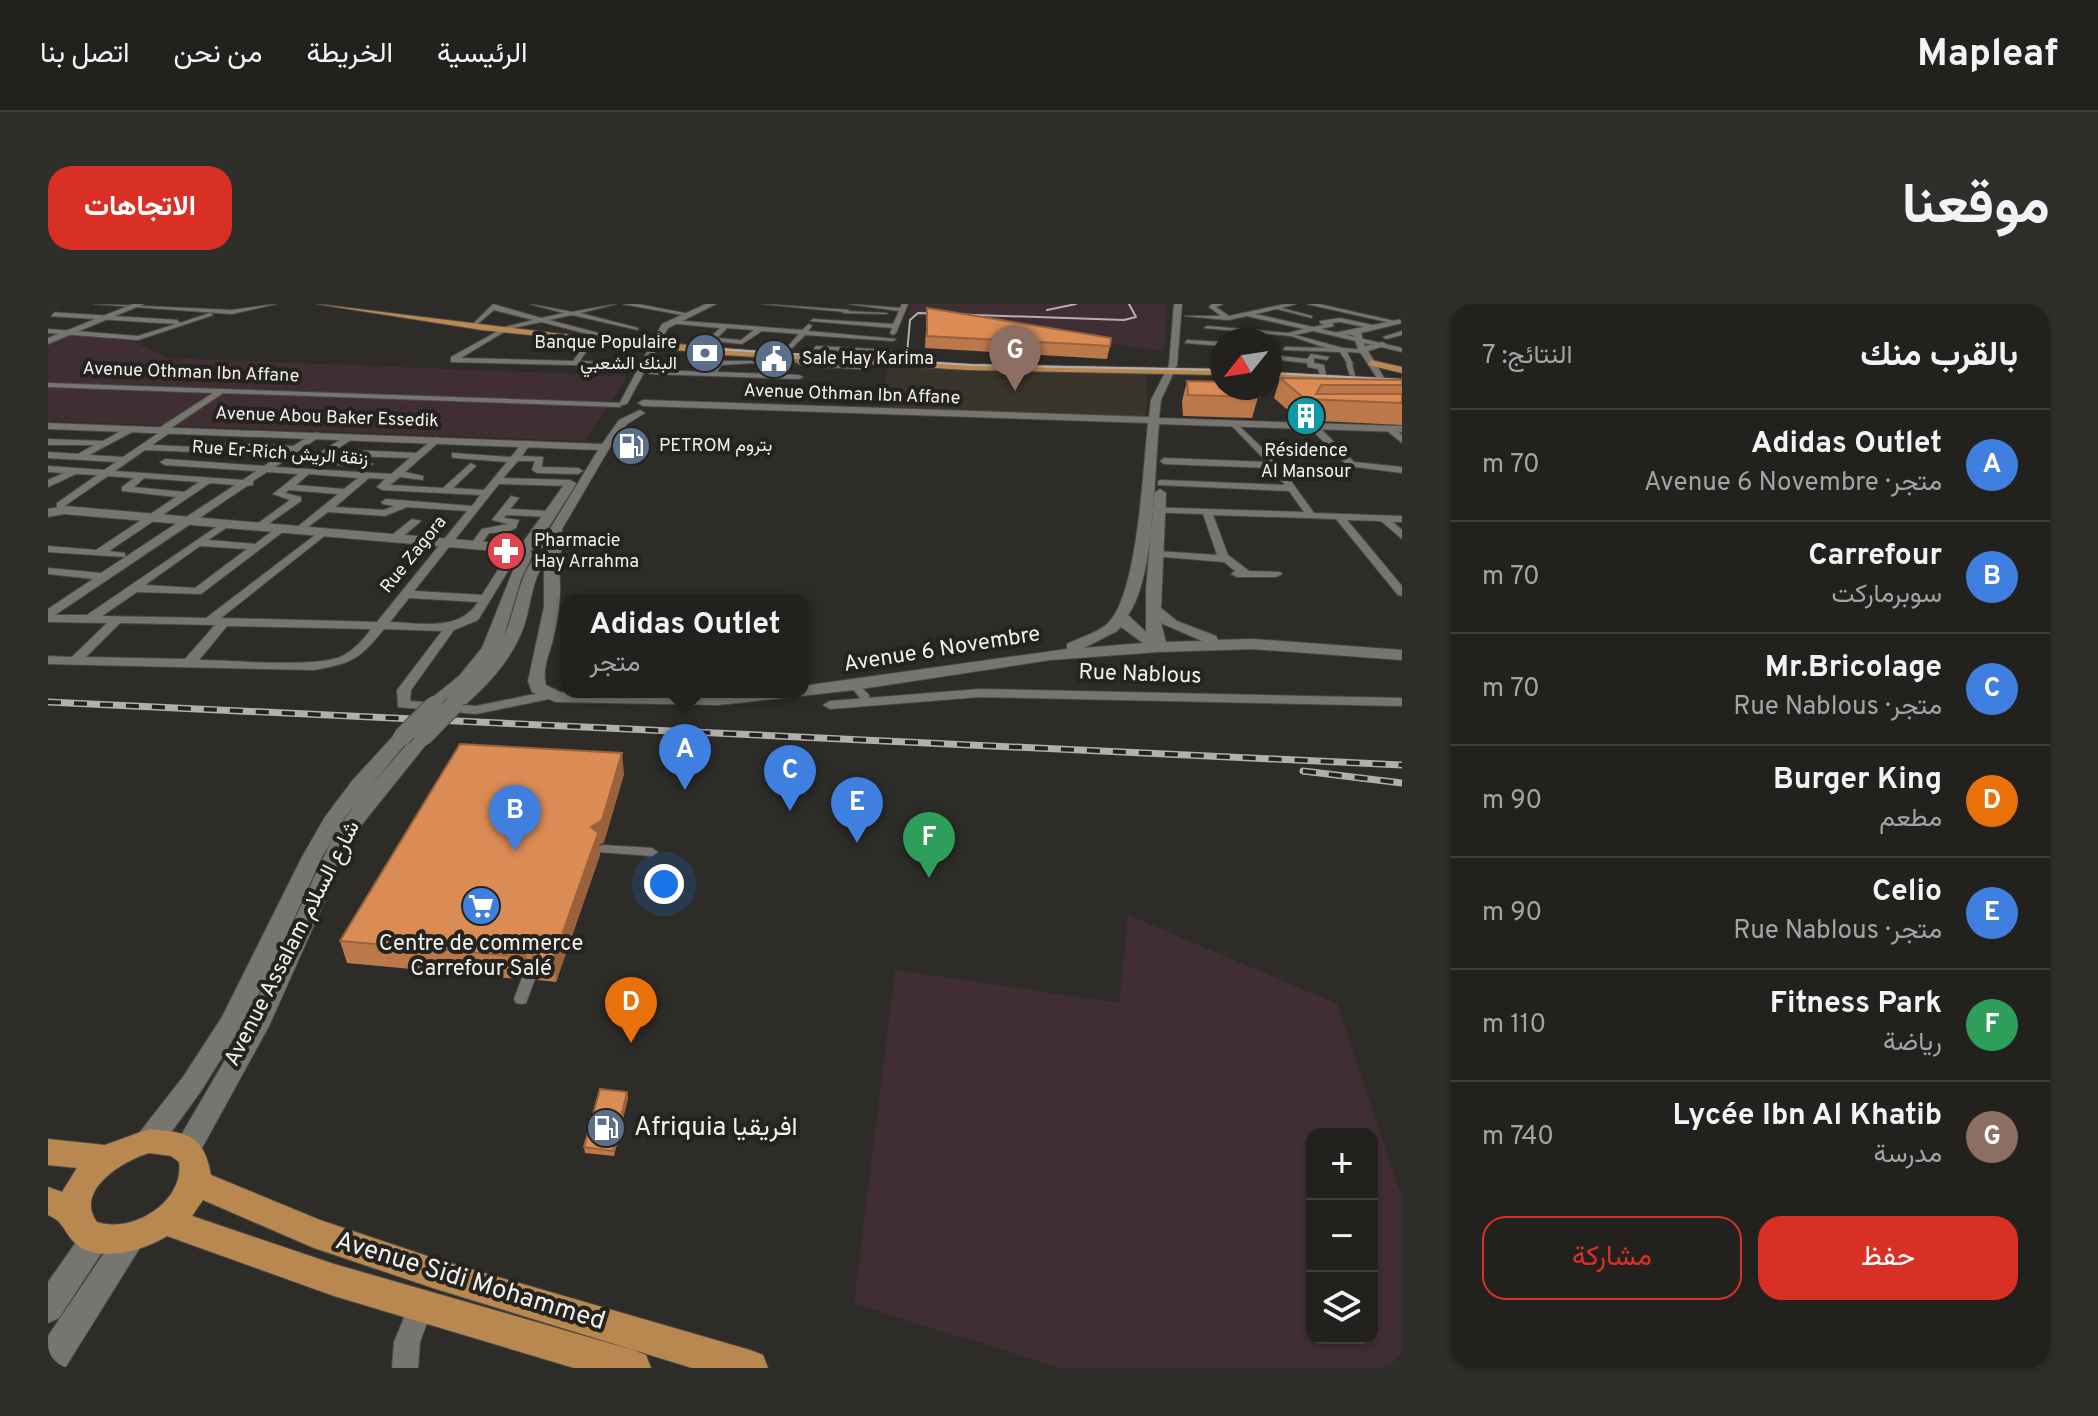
<!DOCTYPE html>
<html lang="ar">
<meta charset="utf-8">
<style>
:root{--surface:#22211e;--page:#2e2e2b;--text:#f1f3f6;--muted:#a2a3a4;--line:#3f3e3c;--accent:#d93025}
body{margin:0;font-family:Overpass,Vazirmatn,sans-serif;background:var(--page);color:var(--text);direction:rtl}
.controls{position:absolute;right:24px;bottom:24px;display:grid;overflow:hidden;border-radius:16px;box-shadow:0 2px 6px #0004}
.controls button{width:72px;height:72px;display:grid;place-items:center;padding:0;border:0;border-bottom:2px solid var(--line);background:var(--surface);color:var(--text);font:40px sans-serif}
.compass{position:absolute;left:1162px;top:24px;width:72px;height:72px;border-radius:50%;background:var(--surface);box-shadow:0 2px 6px #0004;rotate:240deg}
.you{position:absolute;left:616px;top:580px;width:28px;height:28px;margin:-20px;border:6px solid #fff;border-radius:50%;background:#1a73e8;box-shadow:0 0 0 12px #1a73e833}
.badge{display:grid;place-items:center;width:52px;height:52px;border-radius:50%;background:var(--accent);color:#fff;font-size:26px;font-weight:700}
.pin{position:absolute;translate:-50% -66px;filter:drop-shadow(0 2px 4px #0008)}
.pin::after{content:'';position:absolute;top:42px;width:28px;height:24px;background:inherit;clip-path:polygon(0 0,100% 0,50% 100%)}
.popup{position:absolute;left:513px;top:290px;width:248px;height:104px;box-sizing:border-box;display:grid;place-content:center;border-radius:16px;background:var(--surface);filter:drop-shadow(0 2px 6px #0005);font-size:26px;white-space:nowrap;color:var(--muted)}
.popup b{font-size:30px;color:var(--text)}
.popup::after{content:'';position:absolute;left:50%;top:100%;margin-left:-16px;border:16px solid transparent;border-top-color:var(--surface)}
.list{margin:0;padding:0;list-style:none}
h2{display:flex;justify-content:space-between;align-items:center;height:104px;margin:0;padding:0 32px;font-size:34px}
h2 small{font-size:26px;font-weight:400;color:var(--muted)}
.list li{display:grid;grid-template-columns:52px 1fr auto;gap:24px;align-items:center;box-sizing:border-box;height:112px;padding:0 32px;border-top:2px solid var(--line)}
.list b{display:block;font-size:30px;white-space:nowrap}
.list p{margin:0;font-size:26px;white-space:nowrap;color:var(--muted)}
.list em{font-size:26px;font-style:normal;color:var(--muted)}
.actions{display:flex;gap:16px;padding:24px 32px}
.actions a{flex:1;padding:18px 0;border:2px solid var(--accent);border-radius:24px;text-align:center;font-size:28px;color:var(--accent)}
.actions .main{background:var(--accent);color:#fff}
.icon{flex:none;width:44px;height:44px;fill:none;stroke:currentColor;stroke-width:2;stroke-linecap:round;stroke-linejoin:round}
.map{position:relative;flex:none;width:1354px;height:1064px;overflow:hidden;direction:ltr;border-radius:24px}
header{display:flex;align-items:center;gap:48px;box-sizing:border-box;height:112px;padding:0 40px;background:var(--surface);border-bottom:2px solid var(--line)}
header strong{font-size:38px}
nav{display:flex;gap:44px;margin-inline-start:auto;font-size:28px}
.intro{display:flex;align-items:center;justify-content:space-between;box-sizing:border-box;height:192px;padding:0 48px}
h1{margin:0;font-size:56px}
.button{padding:20px 36px;border-radius:24px;background:var(--accent);color:#fff;font-size:28px;font-weight:700}
main{display:flex;gap:48px;padding:0 48px}
aside{flex:1;background:var(--surface);border-radius:24px;box-shadow:0 2px 6px #0004}
.map>svg:first-child{display:block}
.built{fill:#3a352c}
.industrial{fill:#412e35;fill-rule:evenodd}
.lines{fill:none;stroke-linecap:round;stroke-linejoin:round}
.pedestrian-casing{stroke:#4b4a46;stroke-width:2}
.minor-casing{stroke:#4b4a46;stroke-width:2}
.tertiary-casing{stroke:#4b4a46;stroke-width:2}
.primary-casing{stroke:#4b4a46;stroke-width:2}
.pedestrian{fill:#777570;fill-rule:evenodd}
.minor{fill:#777570;fill-rule:evenodd}
.tertiary{fill:#777570;fill-rule:evenodd}
.primary{fill:#b88850;fill-rule:evenodd}
.tram{stroke:#b1b0ac;stroke-width:2}
.rail-casing{stroke:#b1b0ac;stroke-width:7}
.rail{stroke:#24231f;stroke-width:4;stroke-dasharray:13;stroke-linecap:butt}
.tertiary-bridge-casing{stroke:#4b4a46;stroke-width:20;stroke-linecap:butt}
.tertiary-bridge{stroke:#777570;stroke-width:18}
.wall{fill:#bc7849}
.shaded-wall{fill:#99623c}
.building{fill:#db8c55;stroke:#99623c;stroke-width:2}
.labels{text-anchor:middle;dominant-baseline:central;stroke-width:8;stroke-linejoin:round;paint-order:stroke}
.far-poi-label{font-size:18px;fill:#f1f0ed;stroke:#24231f;text-anchor:start}
.far-street-label{font-size:18px;fill:#f1f0ed;stroke:#24231f}
.street-label{font-size:22px;fill:#f1f0ed;stroke:#24231f}
.poi-label{font-size:22px;fill:#f1f0ed;stroke:#24231f}
.near-poi-label{font-size:26px;fill:#f1f0ed;stroke:#24231f;text-anchor:start}
.near-street-label{font-size:26px;fill:#f1f0ed;stroke:#24231f}
</style>
<header>
<strong>Mapleaf</strong>
<nav><a>الرئيسية</a><a>الخريطة</a><a>من نحن</a><a>اتصل بنا</a></nav>
</header>
<div class="intro"><h1>موقعنا</h1><a class="button">الاتجاهات</a></div>
<main>
<aside>
<h2>بالقرب منك<small>النتائج: 7</small></h2>
<ul class="list">
<li><span class="badge" style="background:#3f7fe0">A</span><div><b>Adidas Outlet</b><p>متجر · Avenue 6 Novembre</p></div><em>70 m</em></li>
<li><span class="badge" style="background:#3f7fe0">B</span><div><b>Carrefour</b><p>سوبرماركت</p></div><em>70 m</em></li>
<li><span class="badge" style="background:#3f7fe0">C</span><div><b>Mr.Bricolage</b><p>متجر · Rue Nablous</p></div><em>70 m</em></li>
<li><span class="badge" style="background:#e8710a">D</span><div><b>Burger King</b><p>مطعم</p></div><em>90 m</em></li>
<li><span class="badge" style="background:#3f7fe0">E</span><div><b>Celio</b><p>متجر · Rue Nablous</p></div><em>90 m</em></li>
<li><span class="badge" style="background:#2e9e5b">F</span><div><b>Fitness Park</b><p>رياضة</p></div><em>110 m</em></li>
<li><span class="badge" style="background:#8d6e63">G</span><div><b>Lycée Ibn Al Khatib</b><p>مدرسة</p></div><em>740 m</em></li>
</ul>
<div class="actions"><a class="main">حفظ</a><a>مشاركة</a></div>
</aside>
<div class="map">
<svg width="1354" height="1064" viewBox="0 0 1354 1064">
<rect width="100%" height="100%" fill="#2e2c28"/>
<!-- built -->
<polygon class="built" points="840,62 1082,65 1099,71 1098,113 832,103"/>
<!-- industrial -->
<g class="industrial">
<polygon points="864,0 1119,0 1116,47 859,11"/>
<polygon points="0,29 84,37 122,54 579,72 537,137 0,117"/>
<path d="M1080,611L1289,700L1354,893V1064H1013L806,1000L847,666L1071,699ZM1324,830V1034H1264V830Z"/>
</g>
<g class="lines">
<!-- pedestrian casing -->
<g class="pedestrian-casing">
<g id="pedestrian">
<polygon points="797,7 838,9 840,10 795,9"/>
<polygon points="1301,58 1304,60 1307,72 1302,71 1298,60"/>
<polygon points="806,378 809,379 821,391 821,395 813,395 803,383 803,379"/>
<polygon points="554,541 604,544 610,548 604,552 550,548 548,545"/>
<polygon points="480,670 485,671 487,675 478,699 473,700 468,699 466,695 475,671"/>
</g>
</g>
<!-- minor casing -->
<g class="minor-casing">
<g id="minor">
<polygon points="46,0 184,6 228,0 184,10"/>
<path d="M445,0L493,14L516,9L482,0L524,8L568,0L532,9L590,24V26L524,11L501,16L550,29L532,57L611,61L607,63L403,58V53L457,23L485,16L446,6L428,21H424ZM493,18L544,31L525,57L413,54L461,25Z"/>
<polygon points="575,0 589,0 642,10 639,12"/>
<polygon points="714,0 801,6 798,8"/>
<polygon points="801,0 852,4 854,0 860,0 848,29 845,31 842,29 844,24 762,17 765,15 845,20 851,7"/>
<polygon points="1164,0 1175,0 1168,3 1181,12 1237,0 1248,0 1233,4 1264,12 1264,14 1229,5 1207,10 1265,23 1276,21 1272,19 1272,17 1292,14 1329,22 1327,25 1292,18 1284,19 1286,22 1273,25 1354,44 1354,48 1265,27 1247,31 1295,44 1317,46 1315,49 1299,48 1305,60 1301,62 1292,48 1235,46 1237,43 1278,44 1243,32 1156,24 1159,22 1240,29 1256,25 1199,12 1180,16 1137,12 1173,12 1161,3"/>
<polygon points="1259,0 1271,0 1351,18 1348,20"/>
<polygon points="0,8 129,16 132,19 162,9 165,11 90,36 0,29 0,25 90,32 128,20 0,12"/>
<path d="M622,16L754,26L761,20L764,22L760,27L848,35L845,37L757,31L739,49L736,47L751,30L714,27L694,40L664,37L661,35L672,24L620,19ZM679,24L706,26L693,36L669,34Z"/>
<polygon points="1354,27 1354,31 1338,35 1335,33"/>
<polygon points="1139,36 1174,38 1174,42 1137,39"/>
<polygon points="768,42 843,46 846,48 843,50 766,45"/>
<polygon points="1263,50 1281,53 1279,56 1266,54 1266,59 1276,61 1278,71 1272,71 1270,65 1260,63 1259,59 1222,55 1222,51 1259,55"/>
<polygon points="751,51 756,58 817,63 813,65 755,62 747,58 747,53"/>
<polygon points="668,57 703,57 707,59 673,61 669,68 751,71 755,73 751,75 603,70 599,68 603,66 662,68"/>
<path d="M0,79L575,99L572,103L175,89L123,124V128L104,141L169,144L172,145V149L97,146L67,167L195,176L208,167L117,161L112,158L117,155L216,162L238,147L178,145L174,142L178,139L245,142L268,128L272,131L271,133L243,152L265,153L301,130L305,133L304,135L276,154L320,157L325,160L320,163L236,157L227,163L343,170L362,154L304,152L300,149L304,146L368,149L388,133L392,136L391,138L357,168L375,172V176L352,173L342,181L395,184L423,159L428,162L426,164L405,184L436,186L459,158L407,154L404,153V149L463,153L476,137H482L483,139L474,152L495,153L494,163L530,164L535,167L530,170L489,169L484,166L487,157H470L455,174L522,176L527,179L522,182L451,180L366,287L434,291L465,242L474,244L430,316L406,326L363,386L362,397L428,402L501,387L508,391L501,395L428,410L350,403L349,386L394,327L336,325C311,356 304,359 266,366L0,360V352L24,353L59,319L0,318V305L45,275L0,270V264L53,269L187,181L162,179L61,247L77,249V253L0,248V242L48,246L128,193L74,187V183L86,174L60,172L15,203H9V199L49,171L28,170L0,183V176L16,169L0,168V162L56,166L68,158L0,154V148L30,150L46,141H0V135L55,137L80,123H86V127L41,151L75,153L112,128L111,124L165,89L0,83ZM219,168L250,170L225,190L242,196L209,220V224L213,225L253,197V193L237,189L241,186L290,190L248,224L247,226L252,229L280,208L337,212L359,203L419,207L329,318L173,314L279,230V226L275,225L158,314L54,312L89,288L153,290L240,224L231,222L207,240L160,236L181,222V218L177,217L39,311H7L199,182L205,181V177ZM261,170L310,174L296,185L248,181ZM96,174L151,178L136,188L86,183ZM321,174L337,175L329,183L334,186L432,191L424,202L338,195L333,198L335,200L346,202L336,206L287,203ZM152,242L199,245L147,284L97,281ZM361,294L430,298C411,328 373,319 342,318ZM72,319L167,321L137,355L38,353ZM179,322L323,325C316,335 307,345 296,351C272,365 182,356 151,356Z"/>
<polygon points="1187,118 1230,159 1266,209 1354,212 1354,218 1345,218 1354,226 1354,235 1333,217 1299,216 1354,282 1354,292 1350,291 1288,215 1165,211 1180,251 1201,267 1232,268 1234,270 1228,273 1189,273 1183,270 1187,267 1176,258 1104,252 1104,248 1108,247 1169,251 1155,210 1098,208 1095,207 1095,203 1256,208 1241,187 1110,181 1110,177 1113,176 1237,181 1224,164 1116,160 1112,157 1116,154 1219,158 1184,122"/>
<polygon points="1262,120 1268,120 1306,158 1354,163 1354,169 1300,162 1262,124"/>
<polygon points="1338,122 1344,122 1354,131 1354,139 1338,126"/>
<polygon points="463,192 471,194 462,205 500,207 505,210 500,213 458,211 456,214 471,216 468,224 459,228 441,229 431,243 423,243 422,241 434,225 460,220 444,216"/>
<polygon points="364,215 373,217 352,235 344,235 344,231"/>
<polygon points="932,385 1354,394 1354,402 932,393 782,405 775,401 782,397"/>
<polygon points="374,988 383,992 386,1000 372,1038 370,1064 344,1064 346,1038 365,992"/>
</g>
</g>
<!-- tertiary casing -->
<g class="tertiary-casing">
<g id="tertiary">
<polygon points="85,0 96,0 0,40 0,34"/>
<polygon points="658,0 668,0 620,24 579,100 570,102 614,20"/>
<path d="M1126,0H1134L1129,61L1113,96L1111,114L1354,122V128L1111,120C1106,168 1107,274 1080,311L1098,328V286L1106,189L1112,185L1118,189L1113,304L1129,317L1168,332L1170,336L1204,335L1354,346V356L1204,345L1110,348L1002,356L806,386L670,401L508,398L484,388L480,377L496,303V259C484,277 483,298 477,319C466,352 444,377 418,400H406L404,395L386,406L378,401L380,397L411,372L434,344L472,249L16,210L0,213V205L16,202L473,241L518,178H526L528,180L493,235L501,236L502,225L550,146L0,125V119L554,140L571,116L592,106L597,109L579,120L562,143L514,225L513,248L508,252C516,280 511,311 504,339C500,353 494,366 498,381L512,388L540,391L755,388V382L1019,345V340C1031,334 1048,329 1058,321C1090,295 1095,163 1100,119L595,102L590,99L595,96L1101,113L1103,96L1121,61ZM489,243L500,244L495,254H486C469,278 468,306 456,332L473,275L485,250L482,247ZM1113,319L1154,337L1118,338ZM1073,323L1095,339L1036,344L1069,327Z"/>
<polygon points="1354,15 1354,19 1313,29 1317,42 1335,38 1339,41 1320,47 1338,77 1333,80 1310,45 1305,31 1281,30"/>
<polygon points="354,428 363,433 297,513 274,553 217,678 191,726 153,787 111,845 101,848 91,845 87,837 91,829 135,773 174,713 254,553 277,513 304,477 348,429"/>
<polygon points="375,428 384,433 307,529 221,722 149,853 139,856 129,853 125,845 198,720 287,529 311,495 369,429"/>
<polygon points="48,920 58,924 63,933 58,942 11,1014 0,1019 0,978 38,924"/>
<polygon points="83,920 93,924 98,933 93,942 17,1064 0,1064 0,1032 73,924"/>
</g>
</g>
<!-- primary casing -->
<g class="primary-casing">
<g id="primary">
<polygon points="269,0 514,30 757,51 919,60 1174,65 1174,71 919,66 676,51 434,26"/>
<polygon points="1323,56 1354,63 1354,69 1320,61"/>
<polygon points="1222,68 1354,75 1354,81 1222,74"/>
<path d="M101,825C138,828 156,830 163,871L272,916L388,955L702,1046L715,1051L720,1064H644L388,985L266,944L155,896L144,912L286,960L585,1046L598,1051L603,1064H526L286,992L119,932C95,947 47,961 25,937C15,926 15,917 0,911V883L14,888L29,864L0,861V835L57,841ZM101,849L123,852L131,858C137,897 85,930 49,918C26,887 74,857 101,849Z"/>
</g>
</g>
<!-- pedestrian -->
<use href="#pedestrian" class="pedestrian"/>
<!-- minor -->
<use href="#minor" class="minor"/>
<!-- tertiary -->
<use href="#tertiary" class="tertiary"/>
<!-- primary -->
<use href="#primary" class="primary"/>
<!-- tram -->
<g class="tram">
<polyline points="999,6 1028,0"/>
<polyline points="651,44 924,61 1174,66"/>
<polyline points="841,55 859,50 862,16 870,9 1076,16 1088,13 1081,0"/>
<polyline points="1222,69 1354,76"/>
</g>
<!-- rail casing -->
<g class="rail-casing">
<g id="rail">
<polyline points="0,398 1354,461"/>
<polyline points="1255,467 1354,479"/>
</g>
</g>
<!-- rail -->
<use href="#rail" class="rail"/>
<!-- tertiary-bridge casing -->
<g class="tertiary-bridge-casing">
<g id="tertiary-bridge">
<polyline points="354,433 386,401"/>
<polyline points="375,433 406,401"/>
</g>
</g>
<!-- tertiary-bridge -->
<use href="#tertiary-bridge" class="tertiary-bridge"/>
</g>
<!-- wall -->
<g class="wall">
<polygon points="879,4 1062,42 1059,55 877,44"/>
<polygon points="1354,72 1354,121 1251,116 1226,94 1232,74 1353,76"/>
<polygon points="1139,77 1210,93 1204,114 1135,112 1134,97"/>
<polygon points="576,470 556,538 551,541 552,551 508,678 490,676 488,670 481,667 474,668 470,675 299,659 292,637"/>
<polygon points="579,788 580,794 566,852 537,849 536,843"/>
</g>
<!-- shaded-wall -->
<g class="shaded-wall">
<polygon points="574,449 576,470 556,538 551,541 552,551 508,678 505,656 543,523"/>
<polygon points="477,644 481,667 474,668 470,675 467,652 471,645"/>
<polygon points="579,788 580,794 566,852 565,847"/>
</g>
<!-- building -->
<g class="building">
<polygon points="879,4 1063,34 1062,42 879,32"/>
<polygon points="1232,74 1354,76 1354,81 1273,81 1268,90 1354,90 1354,99 1257,95"/>
<polygon points="1139,77 1174,78 1174,84 1199,84 1210,93 1140,91"/>
<polygon points="412,440 574,449 554,516 543,523 550,529 505,656 486,654 484,647 477,644 471,645 467,652 292,637"/>
<polygon points="552,785 579,788 565,847 536,843"/>
</g>
<!-- icons -->
<defs>
<g id="bank-disc" transform="scale(2)"><circle r="9.5" fill="#5c6f8a" stroke="#24231f"/><path d="M-6-4H6V4H-6ZM0-2.3a2.3 2.3 0 1 0 0 4.6a2.3 2.3 0 1 0 0-4.6Z" fill="#fff"/></g>
<g id="civic-disc" transform="scale(2)"><circle r="9.5" fill="#5c6f8a" stroke="#24231f"/><path d="M-.6-6.5H3V-4.5H.6V-3L4-1V1h2V6H-6V1h2V-1L-.6-3ZM-1.2 2.5V6h2.4V2.5Z" fill="#fff"/></g>
<g id="building-disc" transform="scale(2)"><circle r="9.5" fill="#0f9aa8" stroke="#24231f"/><path d="M-4-6H4V6H1V3H-1V6H-4ZM-2.5-4.3h1.7v1.8h-1.7ZM.8-4.3h1.7v1.8H.8ZM-2.5-1h1.7V.8h-1.7ZM.8-1h1.7V.8H.8Z" fill="#fff"/></g>
<g id="fuel-disc" transform="scale(2)"><circle r="9.5" fill="#5c6f8a" stroke="#24231f"/><path d="M-5.5-6h7V0h2V4h1.3V-2.5L3-4.5l.8-.8L6-3V5H2.5V1h-1V6h-7ZM-4.2-4.7v3.2H.2V-4.7Z" fill="#fff"/></g>
<g id="pharmacy-disc" transform="scale(2)"><circle r="9.5" fill="#e0444e" stroke="#24231f"/><path d="M-2-6h4v4h4v4h-4v4h-4v-4h-4v-4h4Z" fill="#fff"/></g>
<g id="supermarket-disc" transform="scale(2)"><circle r="9.5" fill="#3f7fe0" stroke="#24231f"/><path d="M-6-5.5h2.5l.6 2H6L4.5 2H-2.5L-4.4-4H-6ZM-1.5 3.2a1.3 1.3 0 1 0 .1 0ZM3 3.2a1.3 1.3 0 1 0 .1 0Z" fill="#fff"/></g>
</defs>
<g fill-rule="evenodd">
<use href="#bank-disc" x="657" y="49"/>
<use href="#civic-disc" x="726" y="55"/>
<use href="#building-disc" x="1258" y="112"/>
<use href="#fuel-disc" x="583" y="142"/>
<use href="#pharmacy-disc" x="458" y="247"/>
<use href="#supermarket-disc" x="433" y="602"/>
<use href="#fuel-disc" x="558" y="824"/>
</g>
<g class="labels">
<!-- far-poi labels -->
<g class="far-poi-label">
<text x="629" y="39" text-anchor="end">Banque Populaire<tspan x="629" dy="21">البنك الشعبي</tspan></text>
<text x="754" y="55">Sale Hay Karima</text>
<text x="611" y="142">PETROM بتروم</text>
<text x="1258" y="147" text-anchor="middle">Résidence<tspan x="1258" dy="21">Al Mansour</tspan></text>
<text x="486" y="237">Pharmacie<tspan x="486" dy="21">Hay Arrahma</tspan></text>
</g>
<!-- far-street labels -->
<g class="far-street-label">
<text transform="translate(143 69) rotate(2)">Avenue Othman Ibn Affane</text>
<text transform="translate(804 91) rotate(2)">Avenue Othman Ibn Affane</text>
<text transform="translate(279 114) rotate(2)">Avenue Abou Baker Essedik</text>
<text transform="translate(232 150) rotate(4)">Rue Er-Rich زنقة الريش</text>
<text transform="translate(366 251) rotate(-51)">Rue Zagora</text>
</g>
<!-- street labels -->
<g class="street-label">
<text transform="translate(894 346) rotate(-9)">Avenue 6 Novembre</text>
<text transform="translate(1092 371) rotate(2)">Rue Nablous</text>
<text transform="translate(245 640) rotate(-63)">Avenue Assalam شارع السلام</text>
</g>
<!-- poi labels -->
<g class="poi-label">
<text x="433" y="640">Centre de commerce<tspan x="433" dy="25">Carrefour Salé</tspan></text>
</g>
<!-- near-poi labels -->
<g class="near-poi-label">
<text x="586" y="824">Afriquia افريقيا</text>
</g>
<!-- near-street labels -->
<g class="near-street-label">
<text transform="translate(422 978) rotate(17)">Avenue Sidi Mohammed</text>
</g>
</g>
</svg>
<div class="controls">
<button>+</button>
<button>−</button>
<button><svg class="icon" aria-label="layers" viewBox="0 0 24 24"><path d="M12 4l9 5-9 5-9-5zM3 14l9 5 9-5"/></svg></button>
</div>
<svg class="compass" viewBox="-18 -18 36 36"><path d="M0-13l5 13h-10z" fill="#e53935"/><path d="M0 13l5-13h-10z" fill="#a2a3a4"/></svg>
<div class="you"></div>
<div class="pin badge" style="left:637px;top:486px;background:#3f7fe0">A</div>
<div class="popup"><b>Adidas Outlet</b>متجر</div>
<div class="pin badge" style="left:467px;top:547px;background:#3f7fe0">B</div>
<div class="pin badge" style="left:742px;top:507px;background:#3f7fe0">C</div>
<div class="pin badge" style="left:583px;top:739px;background:#e8710a">D</div>
<div class="pin badge" style="left:809px;top:539px;background:#3f7fe0">E</div>
<div class="pin badge" style="left:881px;top:574px;background:#2e9e5b">F</div>
<div class="pin badge" style="left:967px;top:87px;background:#8d6e63">G</div>
</div>
</main>
